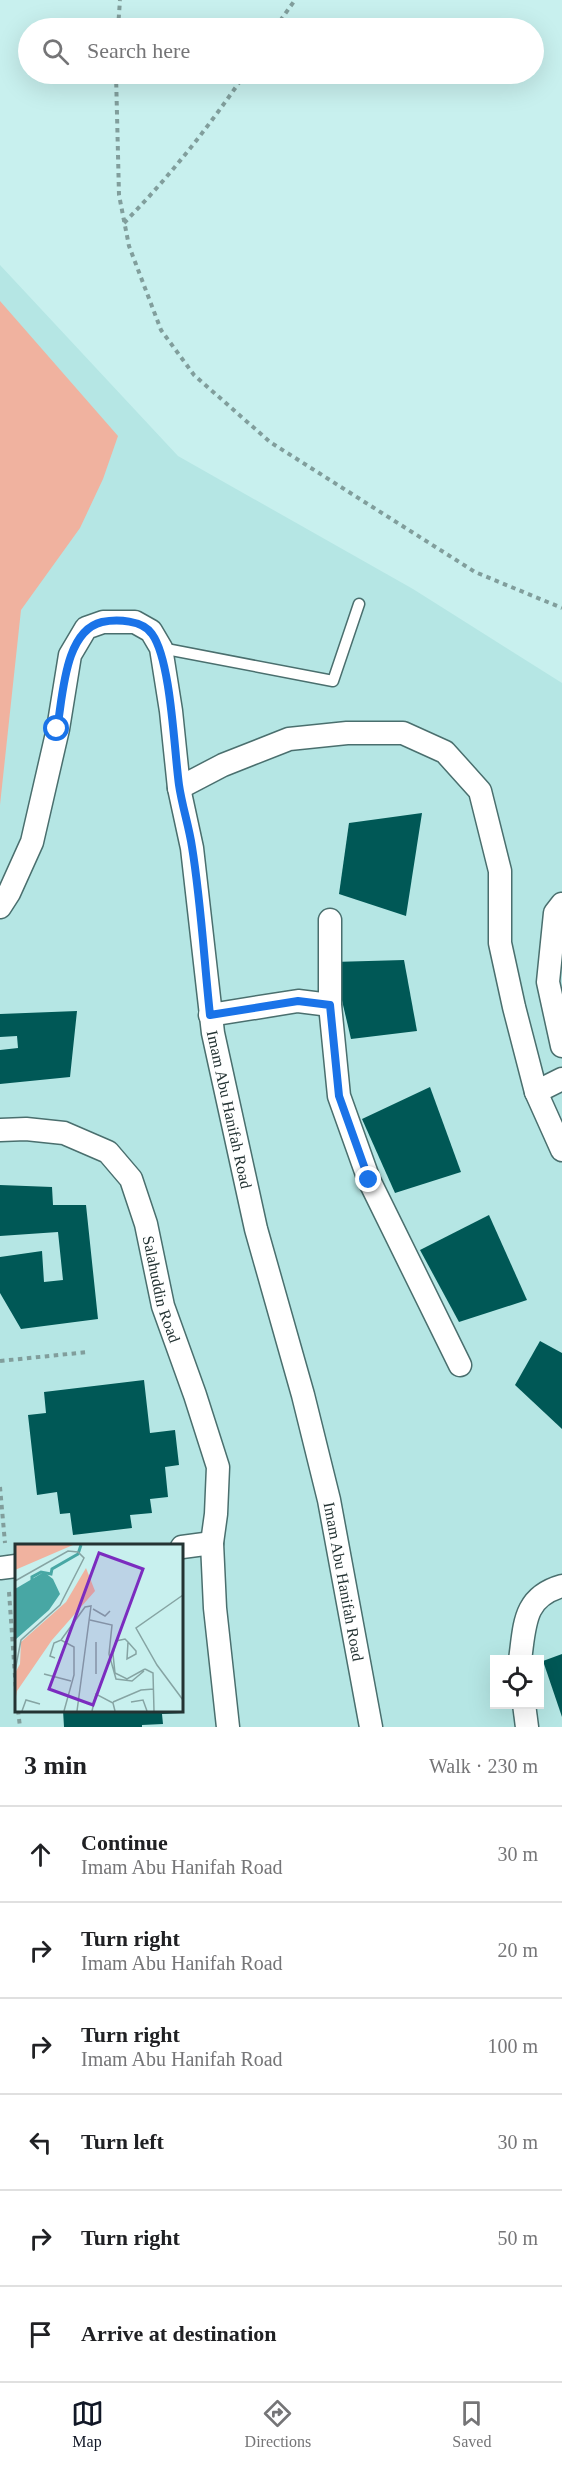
<!DOCTYPE html>
<meta charset="utf-8">
<style>
:root{--surface:#fff;--page:#f2f2f2;--text:#202124;--muted:#757577;--line:#e0e0e0;--accent:#111827}
body{margin:0;font-family:Georgia,serif;background:var(--page);color:var(--text)}
.controls{position:absolute;right:18px;bottom:18px;display:grid;overflow:hidden;border-radius:0px;box-shadow:0 6px 24px #0002}
.controls button{width:54px;height:54px;display:grid;place-items:center;padding:0;border:0;border-bottom:2px solid var(--line);background:var(--surface);color:var(--text);font:30px sans-serif}
.stop{position:absolute;width:18px;height:18px;margin:-14px;border:4px solid #1a73e8;border-radius:50%;background:#fff}
.stop.end{background:#1a73e8;border-color:#fff;box-shadow:0 2px 6px #0008}
.list{margin:0;padding:0;list-style:none}
h2{display:flex;justify-content:space-between;align-items:center;height:78px;margin:0;padding:0 24px;font-size:26px}
h2 small{font-size:20px;font-weight:400;color:var(--muted)}
.list li{display:grid;grid-template-columns:39px 1fr auto;gap:18px;align-items:center;box-sizing:border-box;height:96px;padding:0 24px;border-top:2px solid var(--line)}
.list b{display:block;font-size:22px;white-space:nowrap}
.list p{margin:0;font-size:20px;white-space:nowrap;color:var(--muted)}
.list em{font-size:20px;font-style:normal;color:var(--muted)}
.icon{flex:none;width:33px;height:33px;fill:none;stroke:currentColor;stroke-width:2;stroke-linecap:round;stroke-linejoin:round}
.map{position:relative;flex:none;width:562px;height:1727px;overflow:hidden}
.search{position:absolute;background:var(--surface);box-shadow:0 6px 24px #0002;left:18px;right:18px;top:18px;height:66px;display:flex;align-items:center;gap:15px;box-sizing:border-box;padding:0 21px;border-radius:33px;color:var(--muted);font-size:22px}
.sheet{height:654px;background:var(--surface)}
nav{display:flex;justify-content:space-around;align-items:center;box-sizing:border-box;height:84px;border-top:2px solid var(--line);background:var(--surface);font-size:16px;color:var(--muted)}
nav a{display:grid;justify-items:center;gap:3px}
nav .on{color:var(--accent)}
.map>svg:first-child{display:block}
.built{fill:#b5e6e4;fill-rule:evenodd}
.green{fill:#f0b29f}
.building{fill:#005856}
.lines{fill:none;stroke-linecap:round;stroke-linejoin:round}
.lane-casing{stroke:#4a6f6e;stroke-width:13}
.street-casing{stroke:#4a6f6e;stroke-width:25}
.path{stroke:#819e9c;stroke-width:4;stroke-dasharray:4.5 4.5;stroke-linecap:butt}
.lane{stroke:#fff;stroke-width:10}
.street{stroke:#fff;stroke-width:22}
.route{stroke:#1a73e8;stroke-width:8}
.labels{text-anchor:middle;dominant-baseline:central;stroke-width:6;stroke-linejoin:round;paint-order:stroke}
.street-label{font-size:16px;fill:#243333;stroke:#fff}
.inset-river{fill:none;stroke:#48a7a4;stroke-width:3}
.inset-road{fill:none;stroke:#86a4a3;stroke-width:1.5}
.view{fill:#7b2cbf;fill-opacity:0.15;stroke:#7b2cbf;stroke-width:3}
.inset-edge{fill:none;stroke:#243333;stroke-width:3}
</style>
<div class="map">
<svg width="562" height="1727" viewBox="0 0 562 1727">
<rect width="100%" height="100%" fill="#c8f0ee"/>
<!-- built -->
<path class="built" d="M0,265L178,456L413,589L562,683V1727H0ZM16,1546H182V1710H16ZM494,1660H540V1704H494Z"/>
<!-- green -->
<polygon class="green" points="0,301 118,436 103,479 80,528 21,610 0,805"/>
<!-- building -->
<g class="building">
<polygon points="422,813 406,916 339,894 349,823"/>
<polygon points="404,960 417,1031 351,1039 333,962"/>
<polygon points="77,1011 70,1077 0,1084 0,1050 18,1048 17,1036 0,1037 0,1014"/>
<polygon points="430,1087 461,1172 395,1193 362,1119"/>
<polygon points="0,1185 52,1187 53,1205 86,1205 98,1319 21,1329 0,1293 0,1257 42,1251 44,1282 63,1280 58,1232 0,1236"/>
<polygon points="489,1215 527,1300 459,1322 420,1250"/>
<polygon points="540,1341 562,1353 562,1429 515,1385"/>
<polygon points="144,1380 150,1433 175,1430 179,1465 165,1467 168,1497 150,1499 152,1513 130,1515 132,1528 73,1535 70,1513 60,1514 57,1492 37,1495 28,1415 46,1413 44,1392"/>
<polygon points="562,1654 562,1717 543,1661"/>
<polygon points="182,1698 183,1698 184,1713 162,1714 163,1724 142,1725 142,1727 64,1727 63,1710 182,1710"/>
</g>
<g class="lines">
<!-- lane casing -->
<g class="lane-casing">
<polyline id="lane" points="161,648 333,681 359,604"/>
</g>
<!-- street casing -->
<g class="street-casing">
<g id="street">
<polyline points="179,788 223,765 289,739 347,733 403,733 445,752 480,791 500,871 500,943 514,1007 536,1092 562,1150"/>
<polyline points="562,904 555,913 548,982 562,1046"/>
<path id="s1" d="M0,907L9,893L32,842L58,729L70,655L86,628L103,622H135L151,631L161,648L171,711L179,788L192,848L213,1033L256,1229L303,1395L329,1500L371,1727"/>
<polyline points="330,1005 339,1096 369,1180 460,1365"/>
<polyline points="210,1015 298,1001 330,1005 330,920"/>
<polyline points="536,1092 562,1079"/>
<path id="s2" d="M0,1130L26,1129L64,1133L108,1152L131,1179L146,1224L163,1306L195,1395L218,1467L216,1514L212,1543L215,1608L228,1727"/>
<polyline points="182,1547 212,1543"/>
<polyline points="0,1568 16,1566"/>
<path d="M520,1660C525,1625 523,1597 562,1586"/>
<polyline points="524,1704 527,1727"/>
</g>
</g>
<!-- path -->
<g class="path">
<polyline points="118,28 120,0"/>
<polyline points="275,28 295,0"/>
<polyline points="116,74 119,195 129,246 161,330 194,375 270,442 475,572 562,608"/>
<path d="M124,223C171,175 207,129 245,74"/>
<polyline points="0,1361 88,1352"/>
<polyline points="0,1487 5,1543"/>
<polyline points="9,1592 16,1690"/>
<polyline points="18,1710 20,1727"/>
</g>
<!-- lane -->
<use href="#lane" class="lane"/>
<!-- street -->
<use href="#street" class="street"/>
</g>
<g class="lines">
<!-- route -->
<path class="route" d="M57,729C63,697 64,631 102,622C117,619 143,620 152,634C171,660 174,749 179,785C182,806 189,826 192,847C201,902 204,959 210,1015L298,1001L330,1005L339,1096L369,1180"/>
</g>
<g class="labels">
<!-- street labels -->
<g class="street-label">
<text stroke="none"><textPath href="#s1" startOffset="850">Imam Abu Hanifah Road</textPath></text>
<text stroke="none"><textPath href="#s2" startOffset="262">Salahuddin Road</textPath></text>
<text stroke="none"><textPath href="#s1" startOffset="1336">Imam Abu Hanifah Road</textPath></text>
</g>
</g>
<!-- overview -->
<g transform="translate(15 1544)">
<rect width="168" height="168" fill="#c8f0ee"/>
<path d="M0,1H58L0,26ZM71,24L80,47L37,96L2,147L0,158V129L5,120L6,98L51,58Z" fill="#f0b29f"/>
<path d="M29,28L38,35L45,50L34,66L0,96V45Z" fill="#48a7a4"/>
<path class="inset-river" d="M17,41V33L26,28L36,30L37,25L63,10L66,1"/>
<path class="inset-road" d="M0,37L53,7L63,8L69,14L45,61L6,96L0,127M168,51L121,84L142,121L168,156M78,65L90,72L95,67M75,76L97,81L94,110L101,135L117,137L129,127M46,96L70,63L76,62L62,167M113,98L112,115L121,110V107L113,98L110,95L101,97L98,110L100,129L112,135L130,125M40,114L35,112L39,99L46,96L59,103V131L49,167M130,125L138,129L139,167M29,130L56,137M81,130V98M98,158L126,146L139,145M116,158L128,156L132,167M7,167L11,156L25,160M77,167L81,150L98,159L100,167"/>
<path class="view" d="M84,9L128,25L78,161L34,145Z"/>
<rect width="168" height="168" class="inset-edge"/>
</g>
</svg>
<div class="controls">
<button><svg class="icon" aria-label="locate" viewBox="0 0 24 24"><circle cx="12" cy="12" r="6"/><path d="M12 2v4M12 18v4M2 12h4M18 12h4"/></svg></button>
</div>
<div class="stop" style="left:57px;top:729px"></div>
<div class="stop end" style="left:369px;top:1180px"></div>
<div class="search"><svg class="icon" aria-label="search" viewBox="0 0 24 24"><circle cx="10" cy="10" r="6"/><path d="M15 15l6 6"/></svg>Search here</div>
</div>
<section class="sheet">
<h2>3 min<small>Walk · 230 m</small></h2>
<ul class="list">
<li><svg class="icon" aria-label="ahead" viewBox="0 0 24 24"><path d="M12 20V5M6 11l6-6 6 6"/></svg><div><b>Continue</b><p>Imam Abu Hanifah Road</p></div><em>30 m</em></li>
<li><svg class="icon" aria-label="right" viewBox="0 0 24 24"><path d="M7 20v-9h11M14 6l5 5-5 5"/></svg><div><b>Turn right</b><p>Imam Abu Hanifah Road</p></div><em>20 m</em></li>
<li><svg class="icon" aria-label="right" viewBox="0 0 24 24"><path d="M7 20v-9h11M14 6l5 5-5 5"/></svg><div><b>Turn right</b><p>Imam Abu Hanifah Road</p></div><em>100 m</em></li>
<li><svg class="icon" aria-label="left" viewBox="0 0 24 24"><path d="M17 20v-9H6M10 6l-5 5 5 5"/></svg><div><b>Turn left</b></div><em>30 m</em></li>
<li><svg class="icon" aria-label="right" viewBox="0 0 24 24"><path d="M7 20v-9h11M14 6l5 5-5 5"/></svg><div><b>Turn right</b></div><em>50 m</em></li>
<li><svg class="icon" aria-label="arrive" viewBox="0 0 24 24"><path d="M6 21V4h12l-3 4 3 4H6"/></svg><div><b>Arrive at destination</b></div></li>
</ul>
</section>
<nav>
<a class="on"><svg class="icon" aria-label="map" viewBox="0 0 24 24"><path d="M3 6l6-2 6 2 6-2v14l-6 2-6-2-6 2zM9 4v14M15 6v14"/></svg>Map</a>
<a><svg class="icon" aria-label="directions" viewBox="0 0 24 24"><path d="M12 3l9 9-9 9-9-9zM9 14v-3h6M13 9l2 2-2 2"/></svg>Directions</a>
<a><svg class="icon" aria-label="saved" viewBox="0 0 24 24"><path d="M7 4h10v16l-5-4-5 4z"/></svg>Saved</a>
</nav>
